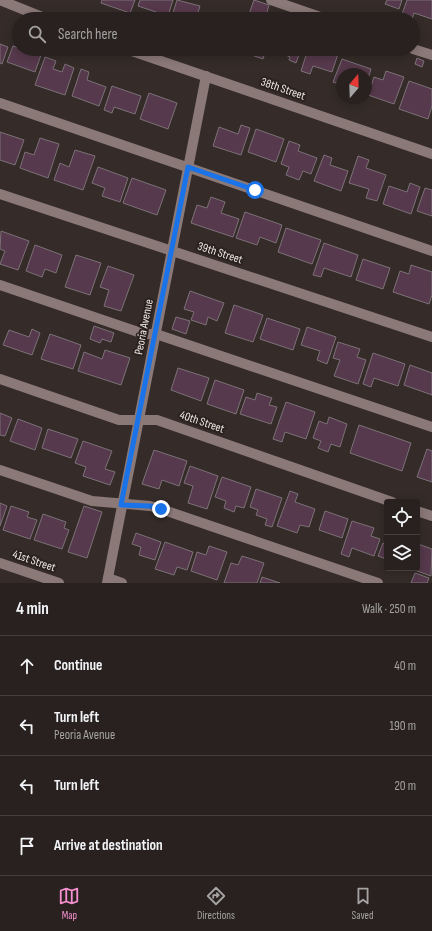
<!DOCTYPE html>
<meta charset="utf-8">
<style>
:root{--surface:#28211f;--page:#342e2c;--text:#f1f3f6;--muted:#a5a3a4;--line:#443e3d;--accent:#f690d0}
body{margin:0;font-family:"Sofia Sans Condensed",sans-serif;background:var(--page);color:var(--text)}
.controls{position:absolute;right:12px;bottom:12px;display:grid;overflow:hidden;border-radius:4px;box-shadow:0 2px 10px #0003}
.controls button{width:36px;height:36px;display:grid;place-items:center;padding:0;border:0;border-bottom:1px solid var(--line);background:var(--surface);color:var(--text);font:20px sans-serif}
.compass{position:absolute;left:336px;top:68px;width:36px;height:36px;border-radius:50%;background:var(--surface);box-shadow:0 2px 10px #0003;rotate:19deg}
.stop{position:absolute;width:12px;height:12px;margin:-9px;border:3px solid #1a73e8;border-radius:50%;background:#fff}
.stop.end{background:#1a73e8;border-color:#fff;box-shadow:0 1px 4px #0008}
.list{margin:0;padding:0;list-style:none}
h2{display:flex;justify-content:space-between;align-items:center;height:52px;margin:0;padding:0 16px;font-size:17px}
h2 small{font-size:13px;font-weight:400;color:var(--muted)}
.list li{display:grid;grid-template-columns:26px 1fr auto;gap:12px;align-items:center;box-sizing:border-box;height:60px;padding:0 16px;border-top:1px solid var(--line)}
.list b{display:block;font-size:15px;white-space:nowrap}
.list p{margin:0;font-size:13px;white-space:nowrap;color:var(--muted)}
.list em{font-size:13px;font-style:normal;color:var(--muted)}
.icon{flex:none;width:22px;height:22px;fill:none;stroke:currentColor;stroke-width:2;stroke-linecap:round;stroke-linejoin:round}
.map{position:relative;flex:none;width:432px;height:583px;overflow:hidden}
.search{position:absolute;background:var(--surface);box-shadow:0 2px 10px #0003;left:12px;right:12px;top:12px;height:44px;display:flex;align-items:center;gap:10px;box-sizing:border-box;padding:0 14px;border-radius:22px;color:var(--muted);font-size:15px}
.sheet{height:292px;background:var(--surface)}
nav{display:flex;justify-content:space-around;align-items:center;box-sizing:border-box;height:56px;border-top:1px solid var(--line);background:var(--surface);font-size:11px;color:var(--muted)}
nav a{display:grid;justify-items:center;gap:2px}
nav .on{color:var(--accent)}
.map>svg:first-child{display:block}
.building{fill:#56394c;stroke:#7b7177}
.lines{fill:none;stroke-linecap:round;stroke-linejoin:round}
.minor{stroke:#8b7978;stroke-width:10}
.route{stroke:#1a73e8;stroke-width:5}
.labels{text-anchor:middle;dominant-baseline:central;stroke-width:4;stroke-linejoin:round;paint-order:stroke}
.street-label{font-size:12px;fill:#ede7e5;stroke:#2b221f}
</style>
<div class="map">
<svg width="432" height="583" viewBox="0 0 432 583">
<rect width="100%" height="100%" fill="#352c29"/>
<!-- building -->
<g class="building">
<polygon points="102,0 135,0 130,13 101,3"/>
<polygon points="140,0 173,0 167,19 154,19 156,12 138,6"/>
<polygon points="177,0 200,6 196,19 171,19"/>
<polygon points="254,0 269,5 265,19 248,17"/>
<polygon points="387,0 402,0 399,9 385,4"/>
<polygon points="407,0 432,0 432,19 414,13 412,19 401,17"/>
<polygon points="0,44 8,47 2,64 0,63"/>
<polygon points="13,46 41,55 35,72 7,62"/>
<polygon points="234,49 266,49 263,59"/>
<polygon points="272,49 301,49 296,63 289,60 290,57"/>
<polygon points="308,49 325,49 338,54 332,72 313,66 310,74 301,71"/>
<polygon points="45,57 56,61 53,69 62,72 65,64 74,68 65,95 35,85"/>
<polygon points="417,58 424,61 422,67 415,64"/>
<polygon points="342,59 371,69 366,85 366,74 342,74 342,85 333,82"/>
<polygon points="81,69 89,72 87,80 106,87 99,106 72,96"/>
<polygon points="386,71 404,77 394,104 368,95 374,77 383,80"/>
<polygon points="409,81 432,89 432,106 428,119 399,109"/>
<polygon points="112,86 141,96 135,114 114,107 112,113 104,110"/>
<polygon points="149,93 177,103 168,129 140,119"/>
<polygon points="241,125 250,128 241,155 213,146 219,127 238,134"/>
<polygon points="256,129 284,139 276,162 248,152"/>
<polygon points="0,132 24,140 15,165 0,160"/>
<polygon points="40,138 59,144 48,178 20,168 25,152 34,155"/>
<polygon points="289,141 300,145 298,151 317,158 311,174 303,171 299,180 286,175 289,167 281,164"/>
<polygon points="75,150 95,156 83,190 54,180 60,163 69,167"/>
<polygon points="324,155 332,158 330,165 348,171 341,191 314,181"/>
<polygon points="358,156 369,160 366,168 386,175 377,201 366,198 369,189 349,183"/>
<polygon points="98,167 128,178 120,202 102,196 105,188 92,183"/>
<polygon points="132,178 166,190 157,215 123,203"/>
<polygon points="410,183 420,187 411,214 383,204 389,186 407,192"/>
<polygon points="425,188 432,190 432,216 417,211"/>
<polygon points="211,197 225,202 221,213 239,219 233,237 191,223 197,205 207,208"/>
<polygon points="245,212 282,225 276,243 260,237 257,245 236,238"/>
<polygon points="286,228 321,240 312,264 278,252"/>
<polygon points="1,231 29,241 18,270 0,264 5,251 0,249"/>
<polygon points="324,243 358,255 351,277 324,268 321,277 313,275"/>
<polygon points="35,245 62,255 56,273 45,269 42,277 26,271"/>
<polygon points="76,255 101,263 90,295 65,287"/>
<polygon points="363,259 390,268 383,289 356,280"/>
<polygon points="411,265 432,272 432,295 429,304 393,292 400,271 409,274"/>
<polygon points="108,266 134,275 121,311 104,306 109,290 100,287"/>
<polygon points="190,291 224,303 217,321 208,317 206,325 191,320 194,312 184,309"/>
<polygon points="234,305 263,315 253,342 225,333"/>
<polygon points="176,317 190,321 186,334 172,329"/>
<polygon points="267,318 300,329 293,350 260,339"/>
<polygon points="94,326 114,333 111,342 102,339 100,343 90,339"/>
<polygon points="307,327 336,337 327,364 317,360 320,351 301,345"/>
<polygon points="32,329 40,333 32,355 3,345 9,330 29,337"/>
<polygon points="50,334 81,345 73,369 41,359"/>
<polygon points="338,342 360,349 357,357 366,360 358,384 334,376 340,360 333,358"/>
<polygon points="105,350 130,358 121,385 78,371 84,352 102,359"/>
<polygon points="373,353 405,364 398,386 374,378 371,387 363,384"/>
<polygon points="410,365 432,373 432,395 404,385"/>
<polygon points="178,368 209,378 201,401 171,390"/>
<polygon points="215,380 244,390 236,414 207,404"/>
<polygon points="257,393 272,398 269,405 277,407 271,424 240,414 246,397 255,400"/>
<polygon points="286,402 315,412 306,439 285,432 282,442 273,439"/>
<polygon points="0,413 12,418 5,436 0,435"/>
<polygon points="329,417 347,424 340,447 331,444 328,452 318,448 321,441 313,438 319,421 327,424"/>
<polygon points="18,419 42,428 35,450 10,441"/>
<polygon points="359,425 411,443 402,471 350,453"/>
<polygon points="48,429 78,439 71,458 42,448"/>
<polygon points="83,441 112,451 105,469 115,472 110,485 83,476 86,467 75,463"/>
<polygon points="427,449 432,451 432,482 417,477"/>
<polygon points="154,450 187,461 179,486 162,480 159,489 142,484"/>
<polygon points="190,466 218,476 207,509 188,503 193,486 184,483"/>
<polygon points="222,477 251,487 244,508 236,506 234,512 224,508 226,501 215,497"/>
<polygon points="256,489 282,498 272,527 265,525 267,519 256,515 258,510 250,507"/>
<polygon points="290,491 298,494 295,502 315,509 309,527 300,525 297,533 277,526"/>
<polygon points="0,503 7,506 0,526"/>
<polygon points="11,506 29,512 27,517 37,520 30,539 3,530"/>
<polygon points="84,506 102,512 87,558 68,552"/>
<polygon points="325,511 348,519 342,538 319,530"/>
<polygon points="43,514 66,522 64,528 69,530 62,549 34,540"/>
<polygon points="352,521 374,528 371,536 380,539 374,556 352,548 349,557 341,554"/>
<polygon points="136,533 161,542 155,560 139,555 141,547 132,544"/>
<polygon points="165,542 193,552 187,570 177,567 174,575 155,569"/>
<polygon points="383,543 387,545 386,559 378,556"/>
<polygon points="418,544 432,549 431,576 409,568 417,568"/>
<polygon points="209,546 227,552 217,580 191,571 197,552 206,555"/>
<polygon points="242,556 264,563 257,583 224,583 231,563 238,565"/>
<polygon points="415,573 429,578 427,583 411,583"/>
<polygon points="262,577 280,583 260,583"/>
</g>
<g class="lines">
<!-- minor -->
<g class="minor">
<polyline points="0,0 47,19"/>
<polyline points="271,0 326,19"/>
<polyline points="126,49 432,154"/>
<polyline points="413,49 432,55"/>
<polyline points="0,103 432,251"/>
<polyline points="0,194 432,337"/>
<polyline points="0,285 144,334 156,334 432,427"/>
<polyline points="0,379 119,420 157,420 392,502"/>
<polyline points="0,470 92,501 150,506 161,509 378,583"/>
<polyline points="417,511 432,516"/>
<polyline points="0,563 59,583"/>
<polyline points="108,578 122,583"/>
<polyline points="107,583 206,76"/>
</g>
</g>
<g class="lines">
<!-- route -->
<polyline class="route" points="161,509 150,506 121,505 188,167 255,190"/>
</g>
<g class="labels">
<!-- street labels -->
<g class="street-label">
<text transform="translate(283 89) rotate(19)">38th Street</text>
<text transform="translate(220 253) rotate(18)">39th Street</text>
<text transform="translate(144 327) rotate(-79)">Peoria Avenue</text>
<text transform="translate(202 422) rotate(19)">40th Street</text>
<text transform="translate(34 561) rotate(19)">41st Street</text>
</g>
</g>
</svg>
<div class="controls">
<button><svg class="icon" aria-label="locate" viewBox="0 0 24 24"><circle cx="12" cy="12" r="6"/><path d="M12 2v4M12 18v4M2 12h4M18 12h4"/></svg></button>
<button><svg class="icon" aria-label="layers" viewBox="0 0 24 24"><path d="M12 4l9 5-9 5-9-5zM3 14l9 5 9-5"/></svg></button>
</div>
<svg class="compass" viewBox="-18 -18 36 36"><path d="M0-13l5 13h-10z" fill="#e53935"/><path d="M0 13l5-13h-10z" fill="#a5a3a4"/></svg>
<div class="stop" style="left:255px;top:190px"></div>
<div class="stop end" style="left:161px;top:509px"></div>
<div class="search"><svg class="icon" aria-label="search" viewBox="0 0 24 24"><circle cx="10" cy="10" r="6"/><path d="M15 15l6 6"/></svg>Search here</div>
</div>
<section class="sheet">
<h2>4 min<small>Walk · 250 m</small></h2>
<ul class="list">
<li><svg class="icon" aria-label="ahead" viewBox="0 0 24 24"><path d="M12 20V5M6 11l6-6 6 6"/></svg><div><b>Continue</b></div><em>40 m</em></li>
<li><svg class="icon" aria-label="left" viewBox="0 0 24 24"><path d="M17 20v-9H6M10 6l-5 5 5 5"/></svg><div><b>Turn left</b><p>Peoria Avenue</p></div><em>190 m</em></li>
<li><svg class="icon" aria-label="left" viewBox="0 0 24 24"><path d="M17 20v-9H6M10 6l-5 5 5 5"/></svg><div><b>Turn left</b></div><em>20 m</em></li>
<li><svg class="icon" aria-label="arrive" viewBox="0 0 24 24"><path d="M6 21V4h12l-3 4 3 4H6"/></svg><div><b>Arrive at destination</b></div></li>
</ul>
</section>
<nav>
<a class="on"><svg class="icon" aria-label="map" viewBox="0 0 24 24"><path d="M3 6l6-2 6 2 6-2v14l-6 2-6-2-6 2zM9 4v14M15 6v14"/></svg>Map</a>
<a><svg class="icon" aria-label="directions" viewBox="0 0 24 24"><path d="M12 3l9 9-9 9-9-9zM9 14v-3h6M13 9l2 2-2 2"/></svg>Directions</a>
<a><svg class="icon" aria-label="saved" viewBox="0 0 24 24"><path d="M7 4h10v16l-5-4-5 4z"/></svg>Saved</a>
</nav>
